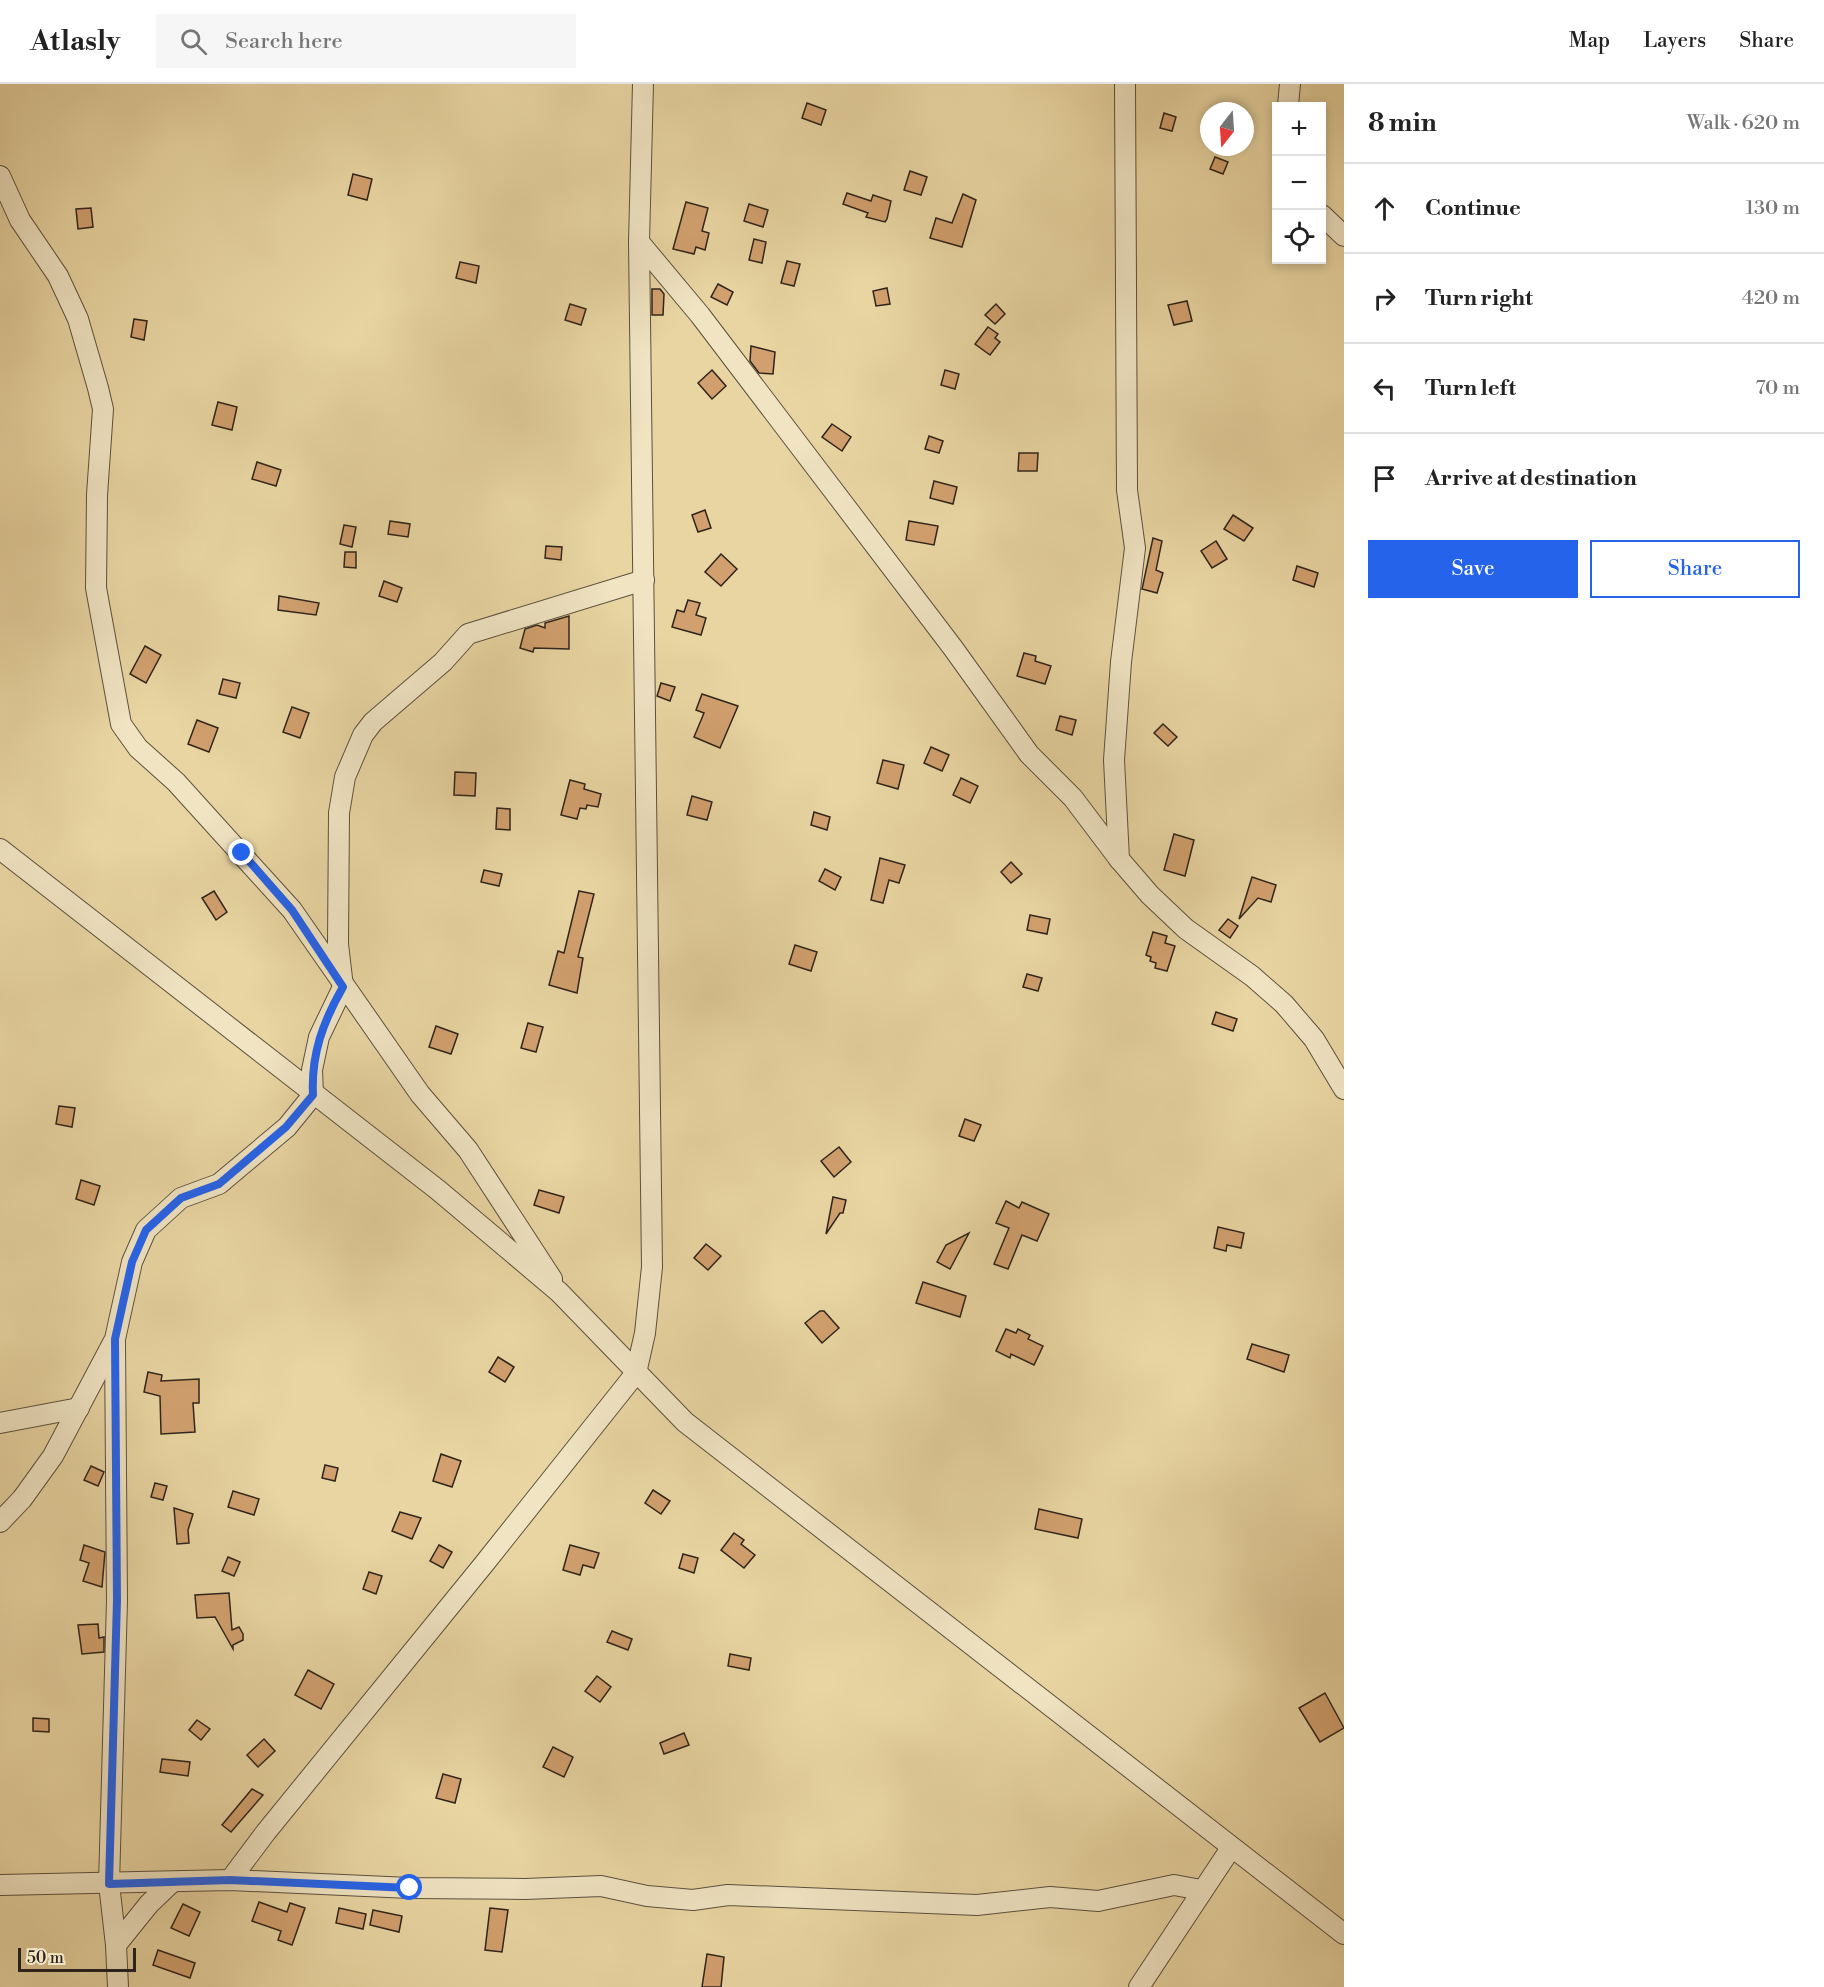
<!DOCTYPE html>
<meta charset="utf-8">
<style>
:root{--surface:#fff;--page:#f6f6f6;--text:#222;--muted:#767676;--line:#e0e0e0;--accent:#2563eb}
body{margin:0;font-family:"Libre Bodoni",serif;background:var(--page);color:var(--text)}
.controls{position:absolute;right:18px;top:18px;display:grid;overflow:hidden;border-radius:0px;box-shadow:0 3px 9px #0003}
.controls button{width:54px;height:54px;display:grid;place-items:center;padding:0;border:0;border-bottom:2px solid var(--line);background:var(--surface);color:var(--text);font:30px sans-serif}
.compass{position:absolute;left:1200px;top:18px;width:54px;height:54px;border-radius:50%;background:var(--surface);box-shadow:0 3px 9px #0003;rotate:197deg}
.scale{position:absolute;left:18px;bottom:15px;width:118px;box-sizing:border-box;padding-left:6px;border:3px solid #2f241c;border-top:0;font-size:16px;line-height:21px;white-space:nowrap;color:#2f241c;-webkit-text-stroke:4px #f0e4c3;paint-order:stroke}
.stop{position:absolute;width:18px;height:18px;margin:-14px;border:4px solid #2563eb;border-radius:50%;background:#fff}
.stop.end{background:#2563eb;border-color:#fff;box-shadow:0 2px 6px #0008}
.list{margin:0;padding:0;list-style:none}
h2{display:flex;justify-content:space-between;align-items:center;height:78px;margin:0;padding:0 24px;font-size:26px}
h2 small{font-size:20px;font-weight:400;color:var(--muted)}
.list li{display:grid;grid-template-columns:39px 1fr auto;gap:18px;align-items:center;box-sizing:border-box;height:90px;padding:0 24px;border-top:2px solid var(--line)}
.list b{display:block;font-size:22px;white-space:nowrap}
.list em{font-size:20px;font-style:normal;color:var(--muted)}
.actions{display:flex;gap:12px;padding:18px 24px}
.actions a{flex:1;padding:14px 0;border:2px solid var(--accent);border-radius:0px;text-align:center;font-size:21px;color:var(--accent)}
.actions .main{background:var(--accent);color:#fff}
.icon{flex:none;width:33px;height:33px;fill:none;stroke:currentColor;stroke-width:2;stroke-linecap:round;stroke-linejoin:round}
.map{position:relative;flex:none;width:1344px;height:1903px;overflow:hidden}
header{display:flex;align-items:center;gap:36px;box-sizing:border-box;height:84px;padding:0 30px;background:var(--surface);border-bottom:2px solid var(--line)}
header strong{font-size:28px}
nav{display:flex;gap:33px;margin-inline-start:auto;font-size:21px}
.search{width:420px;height:54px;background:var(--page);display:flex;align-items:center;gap:15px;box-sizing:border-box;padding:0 21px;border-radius:0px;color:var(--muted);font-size:22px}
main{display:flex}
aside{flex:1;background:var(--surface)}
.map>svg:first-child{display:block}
.building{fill:#d1a06e;stroke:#2f241c;stroke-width:1.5}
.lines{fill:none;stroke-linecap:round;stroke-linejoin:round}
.minor-casing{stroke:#5d503e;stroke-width:22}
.minor{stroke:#f0e4c3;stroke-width:20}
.route{stroke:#2563eb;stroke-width:8}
</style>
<header>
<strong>Atlasly</strong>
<div class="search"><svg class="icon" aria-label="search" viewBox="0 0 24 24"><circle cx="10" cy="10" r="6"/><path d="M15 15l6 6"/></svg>Search here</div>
<nav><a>Map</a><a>Layers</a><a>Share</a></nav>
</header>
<main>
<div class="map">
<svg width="1344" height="1903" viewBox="0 0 1344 1903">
<rect width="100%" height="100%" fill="#e8d5a2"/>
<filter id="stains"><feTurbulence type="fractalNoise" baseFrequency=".00333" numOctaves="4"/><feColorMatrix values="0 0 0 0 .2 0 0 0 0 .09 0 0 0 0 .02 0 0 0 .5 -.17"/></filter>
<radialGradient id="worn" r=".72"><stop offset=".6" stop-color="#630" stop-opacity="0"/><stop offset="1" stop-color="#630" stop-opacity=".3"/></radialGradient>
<!-- building -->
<g class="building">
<polygon points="807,19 826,26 821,41 802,34"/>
<polygon points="1164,29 1176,33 1172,47 1160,44"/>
<polygon points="1215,73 1228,78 1223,90 1210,85"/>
<polygon points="910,87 927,93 921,111 904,106"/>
<polygon points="353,90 372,95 367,116 348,111"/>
<polygon points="847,109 871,117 873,111 891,117 887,135 885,138 866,133 868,129 843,120"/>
<polygon points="963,110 976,116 962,163 930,154 936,134 952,139"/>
<polygon points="686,118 708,124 702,147 709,149 705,166 696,163 694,170 673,165"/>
<polygon points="749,120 768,126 763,143 744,137"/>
<polygon points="91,124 93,143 78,145 76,125"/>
<polygon points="754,155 766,158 762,179 749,176"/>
<polygon points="787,177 800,180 794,202 781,199"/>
<polygon points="460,178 479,182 476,199 456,194"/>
<polygon points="718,200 733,208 727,221 711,213"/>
<polygon points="887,204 890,220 876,222 873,207"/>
<polygon points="652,205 660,205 664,210 663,231 652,231"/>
<polygon points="1187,217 1192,237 1174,241 1168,221"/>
<polygon points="570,220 586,225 581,241 565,236"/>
<polygon points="996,220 1005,230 995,240 985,231"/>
<polygon points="134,235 147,237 144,256 131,253"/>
<polygon points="988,243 998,250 995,254 1000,258 990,271 975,260"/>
<polygon points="751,262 775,268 773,290 759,289 750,277"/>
<polygon points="712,286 726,302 712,315 698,299"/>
<polygon points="945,286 959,290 955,305 941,301"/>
<polygon points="218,318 237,323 232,346 212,341"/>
<polygon points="832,340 851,353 842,367 822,353"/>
<polygon points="929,352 943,357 939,369 925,365"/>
<polygon points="1019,369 1038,369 1037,387 1018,387"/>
<polygon points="257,378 281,386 276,402 252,395"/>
<polygon points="934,397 957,403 953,420 930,414"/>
<polygon points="705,426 711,444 698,448 692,431"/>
<polygon points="1233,431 1253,444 1244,457 1224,445"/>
<polygon points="390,437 410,440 408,453 388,450"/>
<polygon points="909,437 938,442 934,461 906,456"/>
<polygon points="344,441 356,443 352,463 340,460"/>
<polygon points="1153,454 1162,457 1156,486 1163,489 1157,509 1142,505"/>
<polygon points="1216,457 1227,475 1212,484 1201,467"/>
<polygon points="546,462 562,463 561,476 545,474"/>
<polygon points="345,468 356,468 356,484 344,483"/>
<polygon points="721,470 737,485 721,502 705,488"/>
<polygon points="1297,482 1318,489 1314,503 1293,496"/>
<polygon points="384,497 402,504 397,518 379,512"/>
<polygon points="279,512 319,519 316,531 278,526"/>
<polygon points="688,516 700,519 696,531 706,534 701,551 672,543 677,526 684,528"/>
<polygon points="569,532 569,565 534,564 533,568 520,564 525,545 537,541 545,544 545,539"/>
<polygon points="145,562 161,571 146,599 130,590"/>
<polygon points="1024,569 1036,572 1035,577 1051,582 1045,600 1017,592"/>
<polygon points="223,595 240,599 236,614 219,610"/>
<polygon points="661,599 675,603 670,617 657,612"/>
<polygon points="702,610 738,622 720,664 694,653 704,629 696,626"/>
<polygon points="292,623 309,629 300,654 283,648"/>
<polygon points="1060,632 1076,636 1072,651 1056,646"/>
<polygon points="197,636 218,644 209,668 188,660"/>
<polygon points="1163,640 1177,653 1168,662 1154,649"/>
<polygon points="931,663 949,671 942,687 924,679"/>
<polygon points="883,676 904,681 898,705 877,699"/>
<polygon points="455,688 476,689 475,712 454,711"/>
<polygon points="961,694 978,702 970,719 953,711"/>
<polygon points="570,696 585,700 584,705 601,710 598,723 587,721 586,725 580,724 577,735 561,731"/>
<polygon points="692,712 712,718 707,736 687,731"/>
<polygon points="497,724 510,725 510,746 496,745"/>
<polygon points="814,728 830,733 827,746 811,741"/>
<polygon points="1174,750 1194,756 1185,792 1164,786"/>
<polygon points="880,774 905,781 899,799 889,796 883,819 871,816"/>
<polygon points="1011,778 1022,790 1011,799 1001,788"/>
<polygon points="825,785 841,793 835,806 819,797"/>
<polygon points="484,786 502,790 499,802 481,798"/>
<polygon points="1252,793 1276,801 1271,818 1258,814 1239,835"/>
<polygon points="214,807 227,828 216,836 202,814"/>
<polygon points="579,807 594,810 578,873 583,874 577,909 549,901 558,867 564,869"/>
<polygon points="1030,831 1050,835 1047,850 1027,846"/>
<polygon points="1228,835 1238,842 1230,854 1219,846"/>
<polygon points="1153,848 1167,852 1165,859 1175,862 1167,887 1155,884 1156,879 1150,877 1151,873 1146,871"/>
<polygon points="795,861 817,868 811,887 789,880"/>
<polygon points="1027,890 1042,894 1038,907 1023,903"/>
<polygon points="1216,928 1237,935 1233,947 1212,940"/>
<polygon points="528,939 543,943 536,968 521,964"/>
<polygon points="436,942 458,950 451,970 429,963"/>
<polygon points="59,1022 75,1024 72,1043 56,1040"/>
<polygon points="965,1035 981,1041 974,1057 959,1052"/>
<polygon points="839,1063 851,1078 834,1093 821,1077"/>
<polygon points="81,1096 100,1102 94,1121 76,1115"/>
<polygon points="539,1106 564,1113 559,1129 534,1121"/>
<polygon points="833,1113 846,1116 843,1129 840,1129 826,1150"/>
<polygon points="1006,1117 1019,1124 1022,1118 1049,1130 1037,1157 1022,1151 1008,1185 994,1180 1009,1144 996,1139"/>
<polygon points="1218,1143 1244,1149 1241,1164 1227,1161 1226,1167 1214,1164"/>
<polygon points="969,1149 950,1185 937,1178 946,1161"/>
<polygon points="706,1160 721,1172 708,1186 694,1174"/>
<polygon points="923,1198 966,1212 960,1233 916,1219"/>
<polygon points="820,1227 824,1227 839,1244 822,1259 805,1239"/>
<polygon points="1006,1245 1016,1249 1018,1245 1030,1251 1028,1255 1043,1262 1034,1281 1011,1270 1010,1274 996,1267"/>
<polygon points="1252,1260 1289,1271 1284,1288 1247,1275"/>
<polygon points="498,1273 514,1283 505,1298 489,1288"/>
<polygon points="148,1288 162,1291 161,1297 199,1295 199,1319 193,1319 195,1348 161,1350 160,1312 144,1308"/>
<polygon points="441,1370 461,1377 452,1403 433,1397"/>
<polygon points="325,1381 338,1384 335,1397 322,1394"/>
<polygon points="91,1382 104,1388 98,1402 84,1396"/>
<polygon points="155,1399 167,1402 163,1416 151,1413"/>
<polygon points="653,1406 670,1417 661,1430 645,1419"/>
<polygon points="233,1407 259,1415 254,1431 228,1423"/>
<polygon points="174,1424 193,1430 188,1446 189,1459 177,1460"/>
<polygon points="1039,1425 1082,1435 1078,1454 1035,1445"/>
<polygon points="400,1428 421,1434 412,1455 392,1447"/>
<polygon points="734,1449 744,1456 741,1460 755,1471 744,1484 721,1466"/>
<polygon points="84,1461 105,1468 102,1503 83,1497 89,1479 80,1476"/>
<polygon points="439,1461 452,1468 443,1484 430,1477"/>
<polygon points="570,1461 599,1469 594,1484 583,1481 580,1491 563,1486"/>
<polygon points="683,1470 698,1474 694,1489 679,1484"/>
<polygon points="228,1473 240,1478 234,1492 222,1487"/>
<polygon points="369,1488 382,1492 376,1510 363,1505"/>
<polygon points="229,1509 232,1546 239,1543 243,1550 243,1556 233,1561 233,1565 215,1533 197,1534 195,1511"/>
<polygon points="98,1540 99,1554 104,1553 104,1568 82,1570 78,1541"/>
<polygon points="612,1547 632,1555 628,1566 607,1558"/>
<polygon points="730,1570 751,1574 749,1586 728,1582"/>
<polygon points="308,1586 334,1600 321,1625 295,1611"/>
<polygon points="597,1592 611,1603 600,1618 585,1607"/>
<polygon points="1325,1609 1344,1644 1320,1658 1299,1624"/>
<polygon points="33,1634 49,1635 49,1648 33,1647"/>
<polygon points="197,1636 210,1645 201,1656 189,1646"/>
<polygon points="684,1649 689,1661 664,1670 660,1659"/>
<polygon points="264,1655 275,1667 258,1683 247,1671"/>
<polygon points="553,1663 573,1673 564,1693 543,1683"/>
<polygon points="162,1675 190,1678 188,1692 160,1688"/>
<polygon points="443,1690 461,1695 455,1719 436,1714"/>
<polygon points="252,1705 263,1711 231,1748 222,1741"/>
<polygon points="259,1818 287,1828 290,1819 305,1824 292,1861 278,1856 281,1847 252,1837"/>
<polygon points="183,1820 200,1828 189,1852 171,1844"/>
<polygon points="339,1824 366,1830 363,1845 336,1839"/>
<polygon points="490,1824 508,1826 502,1868 485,1866"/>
<polygon points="373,1826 402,1832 399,1848 370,1841"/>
<polygon points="158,1866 195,1879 190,1894 153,1881"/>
<polygon points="707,1870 724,1873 721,1903 702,1903"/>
</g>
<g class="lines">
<!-- minor casing -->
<g class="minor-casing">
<g id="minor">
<polyline points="1288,22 1290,0"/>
<polyline points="0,92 20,136 58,192 78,235 98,304 103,325 97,411 96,504 121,640 138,664 176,698 292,826 420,1010 468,1066 552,1195"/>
<polyline points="1322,131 1344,152"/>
<polyline points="639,158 700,231 953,564 1029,670 1073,714 1119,775 1150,811 1186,845 1252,892 1284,920 1314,955 1344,1005"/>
<polyline points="0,765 438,1106 559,1208 685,1338 1344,1850"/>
<polyline points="1119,775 1114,676 1121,578 1135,464 1127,406 1125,0"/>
<polyline points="115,1258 117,1517 109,1800 116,1861 118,1903"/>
<polyline points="0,1339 79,1324"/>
<polyline points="0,1438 22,1415 53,1372 115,1255 132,1178 146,1146 181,1114 219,1100 287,1043 313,1011 312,986 319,953 343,903 338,860 339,729 345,693 363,651 373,638 443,578 468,550 644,496"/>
<polyline points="230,1796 266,1748 484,1480 636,1289 645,1249 652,1183 639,158 643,0"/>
<polyline points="0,1801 230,1796 410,1804 525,1805 601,1802 647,1812 693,1816 728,1811 977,1821 1050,1813 1098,1817 1174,1801 1201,1806"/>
<polyline points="116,1861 149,1820 172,1798"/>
<polyline points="1139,1903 1231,1764"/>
</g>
</g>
<!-- minor -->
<use href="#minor" class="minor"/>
</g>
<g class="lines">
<!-- route -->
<path class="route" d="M242,769L292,826L343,903C323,938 311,970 313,1011L286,1043L219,1100L181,1114L146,1146L132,1178L115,1255L117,1516L109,1800L230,1796L410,1804"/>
</g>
<rect width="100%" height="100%" filter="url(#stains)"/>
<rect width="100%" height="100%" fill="url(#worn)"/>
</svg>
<div class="controls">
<button>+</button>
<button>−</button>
<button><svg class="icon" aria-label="locate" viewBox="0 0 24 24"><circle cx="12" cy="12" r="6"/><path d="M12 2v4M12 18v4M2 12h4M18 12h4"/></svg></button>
</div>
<svg class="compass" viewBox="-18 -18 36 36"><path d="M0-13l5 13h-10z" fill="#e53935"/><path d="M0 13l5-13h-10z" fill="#767676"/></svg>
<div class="scale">50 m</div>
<div class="stop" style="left:410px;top:1804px"></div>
<div class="stop end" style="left:242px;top:769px"></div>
</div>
<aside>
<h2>8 min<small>Walk · 620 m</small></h2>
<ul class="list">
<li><svg class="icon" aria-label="ahead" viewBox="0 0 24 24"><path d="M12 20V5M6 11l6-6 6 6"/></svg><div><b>Continue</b></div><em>130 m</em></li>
<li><svg class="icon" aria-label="right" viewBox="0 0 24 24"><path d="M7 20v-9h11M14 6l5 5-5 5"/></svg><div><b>Turn right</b></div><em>420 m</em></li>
<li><svg class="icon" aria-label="left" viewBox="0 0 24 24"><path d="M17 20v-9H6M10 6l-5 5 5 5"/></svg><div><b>Turn left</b></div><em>70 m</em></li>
<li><svg class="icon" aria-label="arrive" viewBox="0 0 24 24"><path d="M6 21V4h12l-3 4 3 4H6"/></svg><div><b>Arrive at destination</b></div></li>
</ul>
<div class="actions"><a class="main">Save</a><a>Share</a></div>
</aside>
</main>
